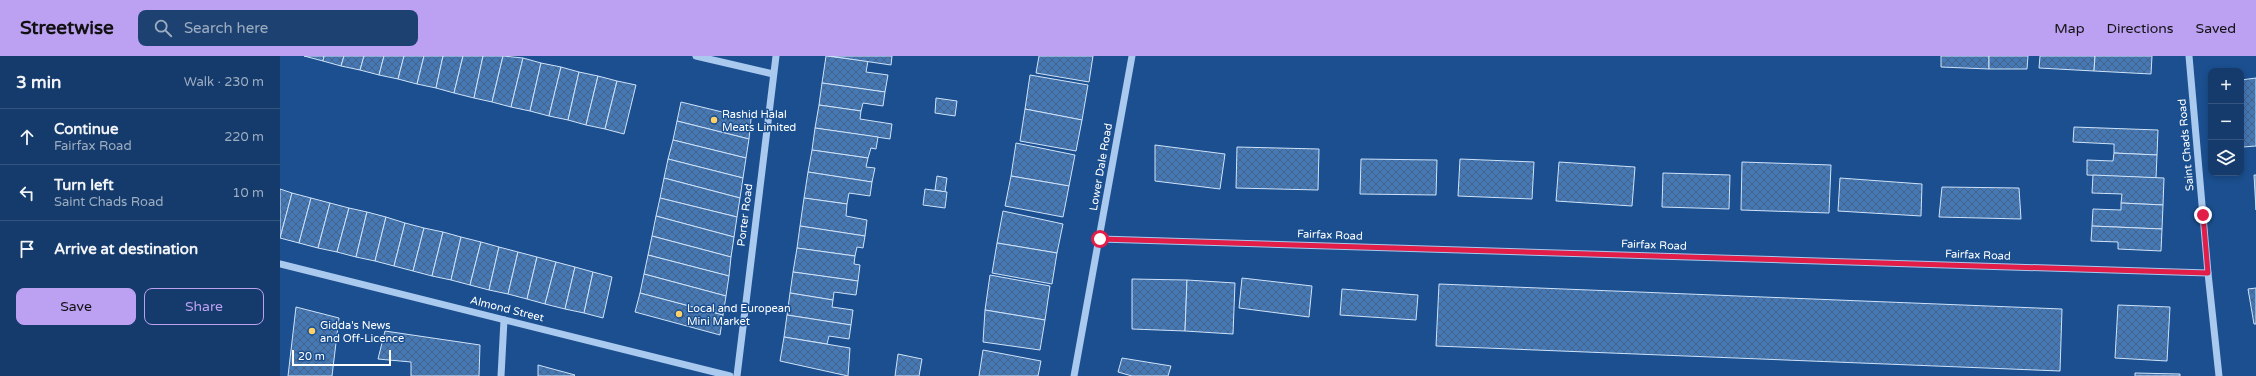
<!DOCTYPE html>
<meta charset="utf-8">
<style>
:root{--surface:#143b6b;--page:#1d4271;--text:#f1f3f6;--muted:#9dadc1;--line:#33557e;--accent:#bca0f2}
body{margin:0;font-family:"Varela Round",sans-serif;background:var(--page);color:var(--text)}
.controls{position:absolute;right:12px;top:12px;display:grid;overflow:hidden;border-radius:8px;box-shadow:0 2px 6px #0003}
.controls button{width:36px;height:36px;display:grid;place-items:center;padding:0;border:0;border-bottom:1px solid var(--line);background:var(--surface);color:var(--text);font:20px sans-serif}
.scale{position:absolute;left:12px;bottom:10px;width:99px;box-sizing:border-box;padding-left:4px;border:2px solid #fff;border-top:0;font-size:11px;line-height:14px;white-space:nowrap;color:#fff;-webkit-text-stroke:3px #1b4f8f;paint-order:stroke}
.stop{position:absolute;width:12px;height:12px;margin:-9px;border:3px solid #e11d48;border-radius:50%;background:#fff}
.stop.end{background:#e11d48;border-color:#fff;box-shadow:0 1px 4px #0008}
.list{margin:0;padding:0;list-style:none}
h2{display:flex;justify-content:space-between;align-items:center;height:52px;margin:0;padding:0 16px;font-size:17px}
h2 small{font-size:13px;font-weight:400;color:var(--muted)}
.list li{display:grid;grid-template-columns:26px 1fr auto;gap:12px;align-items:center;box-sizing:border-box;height:56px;padding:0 16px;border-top:1px solid var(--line)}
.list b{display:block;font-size:15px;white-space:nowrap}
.list p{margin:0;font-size:13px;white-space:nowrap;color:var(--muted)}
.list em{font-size:13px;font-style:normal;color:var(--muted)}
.actions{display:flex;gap:8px;padding:12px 16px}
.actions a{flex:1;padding:9px 0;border:1px solid var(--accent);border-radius:8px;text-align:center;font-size:14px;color:var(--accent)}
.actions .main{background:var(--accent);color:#111}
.icon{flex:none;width:22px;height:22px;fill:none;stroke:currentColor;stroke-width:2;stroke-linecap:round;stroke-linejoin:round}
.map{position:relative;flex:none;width:1976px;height:320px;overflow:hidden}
header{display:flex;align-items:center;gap:24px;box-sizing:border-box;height:56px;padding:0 20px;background:var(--accent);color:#111}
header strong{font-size:19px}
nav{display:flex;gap:22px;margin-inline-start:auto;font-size:14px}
.search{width:280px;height:36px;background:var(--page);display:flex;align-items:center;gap:10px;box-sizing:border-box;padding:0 14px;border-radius:8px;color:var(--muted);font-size:15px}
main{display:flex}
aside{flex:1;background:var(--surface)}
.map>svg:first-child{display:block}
.building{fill:url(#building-cross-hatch);stroke:#cfe3fa}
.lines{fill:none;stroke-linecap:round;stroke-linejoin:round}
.minor{stroke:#a9c9ee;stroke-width:7}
.route{stroke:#e11d48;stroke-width:5}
.poi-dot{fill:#ffd166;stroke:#1b4f8f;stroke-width:1.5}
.labels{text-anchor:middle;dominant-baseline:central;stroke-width:3;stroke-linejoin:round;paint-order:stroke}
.poi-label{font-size:11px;fill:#fff;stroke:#1b4f8f;text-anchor:start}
.street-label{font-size:11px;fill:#fff;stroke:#1b4f8f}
</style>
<header>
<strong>Streetwise</strong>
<div class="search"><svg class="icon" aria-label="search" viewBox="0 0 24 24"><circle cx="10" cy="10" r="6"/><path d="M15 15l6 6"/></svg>Search here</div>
<nav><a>Map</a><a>Directions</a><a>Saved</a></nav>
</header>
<main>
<aside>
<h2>3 min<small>Walk · 230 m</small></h2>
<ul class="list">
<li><svg class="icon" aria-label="ahead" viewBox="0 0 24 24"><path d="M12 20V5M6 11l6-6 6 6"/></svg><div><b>Continue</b><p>Fairfax Road</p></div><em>220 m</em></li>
<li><svg class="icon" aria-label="left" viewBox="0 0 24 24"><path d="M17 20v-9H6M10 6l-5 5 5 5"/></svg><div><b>Turn left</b><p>Saint Chads Road</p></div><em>10 m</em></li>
<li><svg class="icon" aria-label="arrive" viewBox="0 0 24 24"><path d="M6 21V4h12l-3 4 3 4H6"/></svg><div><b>Arrive at destination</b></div></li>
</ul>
<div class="actions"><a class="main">Save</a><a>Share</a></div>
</aside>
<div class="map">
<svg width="1976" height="320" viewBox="0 0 1976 320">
<defs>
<pattern id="building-cross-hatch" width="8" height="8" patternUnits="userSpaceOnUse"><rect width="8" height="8" fill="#4478b7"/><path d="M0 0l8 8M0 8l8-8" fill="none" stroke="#486282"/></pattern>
</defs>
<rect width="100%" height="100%" fill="#1b4f8f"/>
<!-- building -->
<g class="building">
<polygon points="24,0 44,0 43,5"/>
<polygon points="44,0 64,0 61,10 43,5"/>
<polygon points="64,0 84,0 80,14 61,10"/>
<polygon points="84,0 104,0 99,19 80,14"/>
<polygon points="104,0 124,0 118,23 99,19"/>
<polygon points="124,0 144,0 137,28 118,23"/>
<polygon points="144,0 163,0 156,32 137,28"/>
<polygon points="163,0 183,0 174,37 156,32"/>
<polygon points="183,0 203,0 194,42 174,37"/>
<polygon points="203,0 223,0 212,46 194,42"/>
<polygon points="223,0 243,2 231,51 212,46"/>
<polygon points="546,0 588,5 586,16 608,19 605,36 542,27"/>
<polygon points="550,0 612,0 611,9"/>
<polygon points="759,0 813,0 809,26 756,17"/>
<polygon points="1661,0 1709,0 1709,13 1661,11"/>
<polygon points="1709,0 1748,0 1747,13 1709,13"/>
<polygon points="1760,0 1815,0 1814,15 1759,12"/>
<polygon points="1815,0 1872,0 1871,18 1814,15"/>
<polygon points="243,2 261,7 250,55 231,51"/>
<polygon points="261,7 281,11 269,60 250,55"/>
<polygon points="281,11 299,16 288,64 269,60"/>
<polygon points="299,16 318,20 306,69 288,64"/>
<polygon points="750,19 808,29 802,64 745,53"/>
<polygon points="318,20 337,25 325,73 306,69"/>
<polygon points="1976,22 1976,90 1963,91 1961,24"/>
<polygon points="337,25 356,29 344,78 325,73"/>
<polygon points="542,27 605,36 603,50 583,47 581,55 539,49"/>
<polygon points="656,42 677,45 675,60 655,57"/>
<polygon points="401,46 471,63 469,83 397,65"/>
<polygon points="539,49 581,55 580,63 612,68 610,83 535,72"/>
<polygon points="745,53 802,64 796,95 740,85"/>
<polygon points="397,65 469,83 466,102 393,84"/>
<polygon points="1794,71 1878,74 1877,99 1834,97 1834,88 1793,86"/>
<polygon points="535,72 598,81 596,93 591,92 588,102 532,94"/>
<polygon points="393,84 466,102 463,122 388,103"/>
<polygon points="736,87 795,99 789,130 731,120"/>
<polygon points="875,89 945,98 940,133 875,125"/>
<polygon points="957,91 1039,93 1038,134 956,132"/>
<polygon points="532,94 588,102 586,111 595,112 592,126 528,116"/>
<polygon points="1834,97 1877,99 1876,122 1807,119 1807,104 1833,105"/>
<polygon points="388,103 463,122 460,142 384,122"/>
<polygon points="1081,103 1157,104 1156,139 1080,138"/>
<polygon points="1180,103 1254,106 1252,143 1178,140"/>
<polygon points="1279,106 1355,111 1352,150 1276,145"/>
<polygon points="1462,106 1551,109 1549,157 1461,154"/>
<polygon points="528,116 592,126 590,140 569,137 567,148 524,142"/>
<polygon points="1383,117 1450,119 1449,153 1382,151"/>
<polygon points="1813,119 1884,122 1883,149 1841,147 1842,138 1812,137"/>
<polygon points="1974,119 1976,119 1976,154"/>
<polygon points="657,120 667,122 665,136 655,134"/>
<polygon points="731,120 789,130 783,161 725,150"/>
<polygon points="384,122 460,142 457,161 380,142"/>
<polygon points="1560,122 1642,128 1641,160 1558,155"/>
<polygon points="1662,131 1739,132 1741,163 1659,161"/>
<polygon points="0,133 12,137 0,182"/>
<polygon points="645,133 667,136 665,152 643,149"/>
<polygon points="12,137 31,142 19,187 0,182"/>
<polygon points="31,142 50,147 38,192 19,187"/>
<polygon points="380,142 457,161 454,181 376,160"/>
<polygon points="524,142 567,148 566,160 587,164 585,180 520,170"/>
<polygon points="50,147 69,152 57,196 38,192"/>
<polygon points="1841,147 1883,149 1882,173 1812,170 1813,153 1841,154"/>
<polygon points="69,152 87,156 76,201 57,196"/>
<polygon points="723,155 783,168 777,197 717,187"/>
<polygon points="87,156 106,161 95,205 76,201"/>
<polygon points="376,160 454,181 451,201 372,180"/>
<polygon points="106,161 125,167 114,210 95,205"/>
<polygon points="125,167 144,172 133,215 114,210"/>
<polygon points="520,170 585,180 583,192 577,191 575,200 517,192"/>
<polygon points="1812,170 1882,173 1881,195 1838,193 1838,186 1811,185"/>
<polygon points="144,172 163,176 152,220 133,215"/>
<polygon points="163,176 181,181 171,224 152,220"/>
<polygon points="372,180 451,201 449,220 368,199"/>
<polygon points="181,181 201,186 190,229 171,224"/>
<polygon points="201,186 219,191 209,234 190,229"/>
<polygon points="717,187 777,197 772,228 712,217"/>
<polygon points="219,191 238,196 228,238 209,234"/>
<polygon points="517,192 575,200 574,208 580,209 578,225 513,216"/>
<polygon points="238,196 257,201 247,243 228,238"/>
<polygon points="368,199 449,220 446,240 364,218"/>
<polygon points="257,201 276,206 265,248 247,243"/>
<polygon points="276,206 295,211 285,253 265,248"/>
<polygon points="295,211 313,216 304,257 285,253"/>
<polygon points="313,216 332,221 323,262 304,257"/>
<polygon points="513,216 578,225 576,239 554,236 553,244 510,237"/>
<polygon points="364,218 446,240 443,259 360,237"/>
<polygon points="710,219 770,230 765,264 705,254"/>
<polygon points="962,222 1032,230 1029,261 959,252"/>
<polygon points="852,223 907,224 905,275 852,273"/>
<polygon points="907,224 955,227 953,278 905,275"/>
<polygon points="1159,228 1782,253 1780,315 1156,290"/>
<polygon points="1976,232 1976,268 1974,268 1968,233"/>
<polygon points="1062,233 1138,239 1136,264 1060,259"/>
<polygon points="360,237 443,259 440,279 355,256"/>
<polygon points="510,237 553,244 552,251 573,254 571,269 507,259"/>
<polygon points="1838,249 1890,251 1887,305 1835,302"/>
<polygon points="16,251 59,262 52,320 8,320"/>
<polygon points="705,254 765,264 760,294 703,286"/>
<polygon points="507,259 571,269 569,283 549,280 547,288 504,281"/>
<polygon points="105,275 200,289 199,320 131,320 131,306 98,303"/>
<polygon points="504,281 570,292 568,320 500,305"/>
<polygon points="703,294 761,305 758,320 699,320"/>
<polygon points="618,298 642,303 639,320 615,320"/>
<polygon points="842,302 891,310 888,320 852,320 838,316"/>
<polygon points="258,309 295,319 294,320 258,320"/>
<polygon points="1855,317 1900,318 1900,320 1855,320"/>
</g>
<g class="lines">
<!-- minor -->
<g class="minor">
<polyline points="416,0 493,18"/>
<polyline points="1909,0 1928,217 1939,320"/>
<polyline points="820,183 1928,217"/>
<polyline points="0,208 450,320"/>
<polyline points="221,320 224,264"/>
<polyline points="457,320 496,0"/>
<polyline points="794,320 852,0"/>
</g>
</g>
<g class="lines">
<!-- route -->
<polyline class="route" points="820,183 1928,217 1923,159"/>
</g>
<!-- markers -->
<g class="poi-dot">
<circle cx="434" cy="64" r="4"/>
<circle cx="399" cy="258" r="4"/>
<circle cx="32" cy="275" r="4"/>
</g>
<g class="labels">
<!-- poi labels -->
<g class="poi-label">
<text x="442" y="58">Rashid Halal<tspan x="442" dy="13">Meats Limited</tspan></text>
<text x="407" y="252">Local and European<tspan x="407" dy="13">Mini Market</tspan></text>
<text x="40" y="269">Gidda's News<tspan x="40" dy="13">and Off-Licence</tspan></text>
</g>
<!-- street labels -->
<g class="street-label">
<text transform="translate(1906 89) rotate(-95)">Saint Chads Road</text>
<text transform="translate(821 111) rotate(-80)">Lower Dale Road</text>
<text transform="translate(465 159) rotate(-83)">Porter Road</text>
<text transform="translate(1050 179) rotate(2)">Fairfax Road</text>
<text transform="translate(1374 189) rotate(2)">Fairfax Road</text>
<text transform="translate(1698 199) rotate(2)">Fairfax Road</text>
<text transform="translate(227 253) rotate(14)">Almond Street</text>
</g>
</g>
</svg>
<div class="controls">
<button>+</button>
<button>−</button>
<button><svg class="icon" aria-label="layers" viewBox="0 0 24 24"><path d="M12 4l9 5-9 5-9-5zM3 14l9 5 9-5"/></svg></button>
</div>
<div class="scale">20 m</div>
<div class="stop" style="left:820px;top:183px"></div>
<div class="stop end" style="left:1923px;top:159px"></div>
</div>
</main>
